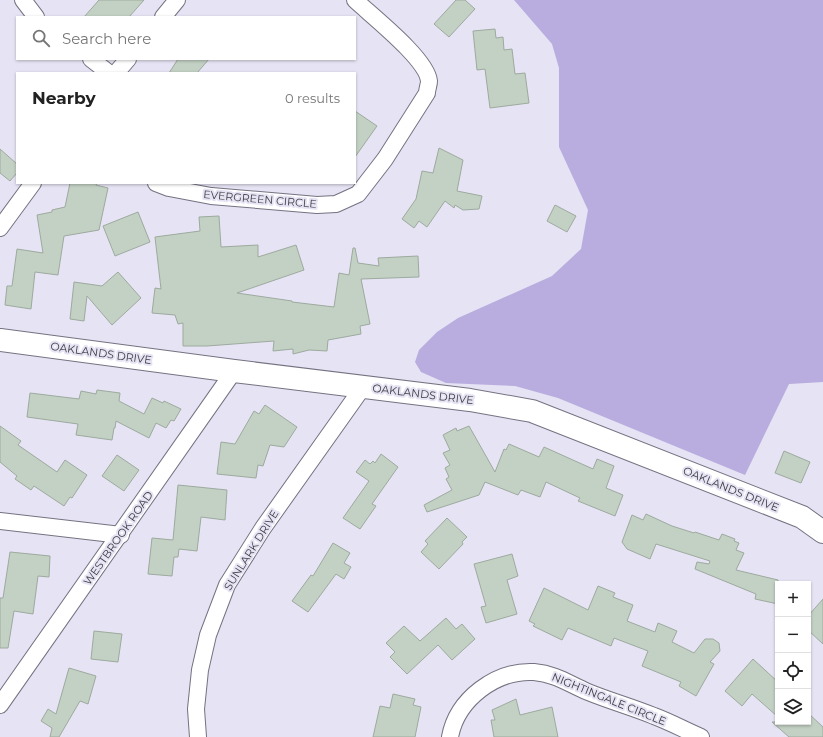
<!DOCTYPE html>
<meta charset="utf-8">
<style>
:root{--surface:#fff;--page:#f6f6f6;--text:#222;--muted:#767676;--line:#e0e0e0}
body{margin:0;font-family:Montserrat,sans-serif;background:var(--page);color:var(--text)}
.controls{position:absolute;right:12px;bottom:12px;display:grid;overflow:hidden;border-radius:0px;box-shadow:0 1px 3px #0004}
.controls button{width:36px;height:36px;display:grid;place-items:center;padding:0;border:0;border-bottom:1px solid var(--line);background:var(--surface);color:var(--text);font:20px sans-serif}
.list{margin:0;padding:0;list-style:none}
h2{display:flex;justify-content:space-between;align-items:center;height:52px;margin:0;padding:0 16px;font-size:17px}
h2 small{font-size:13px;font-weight:400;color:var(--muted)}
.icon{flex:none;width:22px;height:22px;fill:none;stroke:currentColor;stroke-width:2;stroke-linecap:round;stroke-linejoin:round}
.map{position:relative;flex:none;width:823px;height:737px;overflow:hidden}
.search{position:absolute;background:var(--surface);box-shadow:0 1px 3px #0004;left:16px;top:16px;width:340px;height:44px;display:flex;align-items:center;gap:10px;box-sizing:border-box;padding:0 14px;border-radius:0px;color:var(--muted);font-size:15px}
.panel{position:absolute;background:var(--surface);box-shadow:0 1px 3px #0004;left:16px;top:72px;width:340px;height:112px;border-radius:0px}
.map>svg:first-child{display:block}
.green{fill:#b8adde}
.building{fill:#c3d1c4;stroke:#9daa9e}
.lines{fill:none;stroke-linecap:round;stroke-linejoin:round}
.street-casing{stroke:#757281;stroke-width:18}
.secondary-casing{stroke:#757281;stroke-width:24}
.street{stroke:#fff;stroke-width:16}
.secondary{stroke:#fff;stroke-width:22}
.labels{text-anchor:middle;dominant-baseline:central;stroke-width:4;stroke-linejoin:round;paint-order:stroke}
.street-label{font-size:11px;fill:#3c3b41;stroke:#e6e3f4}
</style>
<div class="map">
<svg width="823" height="737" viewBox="0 0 823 737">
<rect width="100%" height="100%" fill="#e6e3f4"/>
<!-- green -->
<polygon class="green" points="514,0 823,0 823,382 789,384 745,475 558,398 515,386 446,383 421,372 415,362 419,350 437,332 458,318 552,276 581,249 588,210 559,147 559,68 552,44"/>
<!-- building -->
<g class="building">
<polygon points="99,0 144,0 129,17 84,17"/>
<polygon points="456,0 465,0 475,9 449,37 434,24"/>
<polygon points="495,29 496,38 503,37 504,50 512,49 515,74 525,73 529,103 490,108 485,69 477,70 473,31"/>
<polygon points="178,59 209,59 197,73 169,73"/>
<polygon points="355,111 377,126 355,157"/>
<polygon points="439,148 463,160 457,191 482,196 479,209 463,210 455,205 454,208 445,201 427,227 419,221 414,228 402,219 416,199 422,171 433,173"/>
<polygon points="0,149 17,164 17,173 10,181 0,173"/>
<polygon points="70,183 97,183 96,185 108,188 99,230 64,236 58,275 35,272 31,309 5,305 7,286 12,286 17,249 43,253 37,215 52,212 52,210 65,207"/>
<polygon points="555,205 576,216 567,232 547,221"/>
<polygon points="138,212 150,242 115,256 103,226"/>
<polygon points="219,216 221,247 258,245 258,257 296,245 304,270 237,293 292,301 292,302 334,307 339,273 349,275 353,248 355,248 358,263 379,266 378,258 418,256 419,277 361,279 370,324 360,326 361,334 328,340 327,351 309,350 293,354 293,349 273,351 274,341 207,346 183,346 183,323 178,324 175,315 152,313 155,288 161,289 155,237 200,231 199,217"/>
<polygon points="118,272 141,298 112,325 87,296 84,321 70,319 74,282 102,286"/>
<polygon points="97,390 120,393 119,401 144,414 152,398 163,403 164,401 181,409 174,421 171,420 166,428 156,423 149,438 116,421 115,428 114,428 112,440 76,435 78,424 27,417 30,393 79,399 81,391 96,394"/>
<polygon points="265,405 297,427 284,447 270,445 263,466 258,465 256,478 217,474 221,442 235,444 254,411 259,414"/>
<polygon points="0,426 21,441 18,445 57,472 65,460 87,475 72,498 70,497 64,506 34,486 31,490 15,479 17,476 0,462"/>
<polygon points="469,426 495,472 504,449 506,450 509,444 539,457 544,447 593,469 597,459 614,466 606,488 623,495 615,516 578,501 580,498 546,482 540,497 521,490 518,495 485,482 479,495 427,512 424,505 452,490 446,479 449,477 445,468 450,465 443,453 450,450 443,435 456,428 457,431"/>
<polygon points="784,451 810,462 801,483 775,473"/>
<polygon points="381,454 398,467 372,504 376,506 360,529 343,518 369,481 356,472 365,460 370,464 373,461 375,463"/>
<polygon points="117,455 139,470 124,491 102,476"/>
<polygon points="178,485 227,490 225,520 201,517 197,551 179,549 178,557 174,557 172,576 148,574 152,538 173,540"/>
<polygon points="646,514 672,526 694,533 695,532 719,540 722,534 735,539 734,541 739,543 736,550 744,553 736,570 778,580 778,604 755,599 756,594 695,569 697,562 709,564 710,561 656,544 650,559 627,549 622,542 632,515 643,520"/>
<polygon points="447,518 467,537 462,542 463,544 439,569 421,552 428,544 425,541"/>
<polygon points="333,543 350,553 344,563 351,567 344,579 336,574 308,612 292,601 311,575 313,576"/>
<polygon points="10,552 50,556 49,577 38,576 33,614 14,611 8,648 0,648 0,598 3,598"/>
<polygon points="512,554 518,576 507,580 517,614 486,623 481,607 486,606 474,564"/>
<polygon points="598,586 615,593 613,597 633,605 627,621 655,632 658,623 677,631 672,642 694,653 705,639 713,639 719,643 720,651 710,662 714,664 696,696 679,686 681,682 642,666 648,651 614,638 611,646 568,628 562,640 533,626 535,624 529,621 544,588 588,610"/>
<polygon points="823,599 823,644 808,630 808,616"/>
<polygon points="446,618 456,629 462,624 475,639 452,660 438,645 407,674 390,657 395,652 386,643 404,626 420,641"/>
<polygon points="94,631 122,634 118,662 91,659"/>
<polygon points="753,659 778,682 778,717 752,694 742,706 725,691"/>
<polygon points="69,668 96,676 88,704 80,701 59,737 50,737 52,728 41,721 48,709 56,714"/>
<polygon points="393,694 415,699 413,705 421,707 415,737 373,737 380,706 390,708"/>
<polygon points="516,699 520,715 552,707 558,737 494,737 491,720 495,720 492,710"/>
<polygon points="808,713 823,727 823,737 789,737 772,722 808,722"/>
</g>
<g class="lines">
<!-- street casing -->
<g class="street-casing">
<g id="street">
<polyline points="23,0 36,17"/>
<polyline points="163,17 177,0"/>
<polyline points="91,59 109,73"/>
<polyline points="116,73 128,59"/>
<path d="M156,183L169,188L211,196L317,205L336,204L358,194L385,159L427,93C427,89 429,85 429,81C427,59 372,16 355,0"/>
<polyline points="0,228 33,183"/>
<polyline points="0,521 121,535"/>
<polyline points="0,705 234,371"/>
<polyline points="198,737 196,709 200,670 208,635 227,585 263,528 363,387"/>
<path d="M450,737C457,699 496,670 534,672C556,674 569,684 588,692C610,701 632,707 654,716C670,722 685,730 701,737"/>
</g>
</g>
<!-- secondary casing -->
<g class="secondary-casing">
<polyline id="secondary" points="0,340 234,371 470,400 532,411 802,517 823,532"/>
</g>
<!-- street -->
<use href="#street" class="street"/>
<!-- secondary -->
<use href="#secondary" class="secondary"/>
</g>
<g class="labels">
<!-- street labels -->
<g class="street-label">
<text transform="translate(260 199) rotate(5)">EVERGREEN CIRCLE</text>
<text transform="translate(101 353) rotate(8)">OAKLANDS DRIVE</text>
<text transform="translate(423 394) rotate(7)">OAKLANDS DRIVE</text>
<text transform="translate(731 489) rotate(22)">OAKLANDS DRIVE</text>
<text transform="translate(118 538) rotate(-55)">WESTBROOK ROAD</text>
<text transform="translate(251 550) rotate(-58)">SUNLARK DRIVE</text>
<text transform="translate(609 699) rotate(22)">NIGHTINGALE CIRCLE</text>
</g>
</g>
</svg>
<div class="controls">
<button>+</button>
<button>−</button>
<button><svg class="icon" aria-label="locate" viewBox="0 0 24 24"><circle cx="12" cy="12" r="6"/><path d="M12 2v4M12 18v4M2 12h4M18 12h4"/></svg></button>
<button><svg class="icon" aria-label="layers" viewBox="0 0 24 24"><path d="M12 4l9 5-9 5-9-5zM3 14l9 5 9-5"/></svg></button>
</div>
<div class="search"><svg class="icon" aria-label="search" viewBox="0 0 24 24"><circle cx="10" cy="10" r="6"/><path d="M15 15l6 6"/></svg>Search here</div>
<section class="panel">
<h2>Nearby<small>0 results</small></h2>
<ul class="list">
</ul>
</section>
</div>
